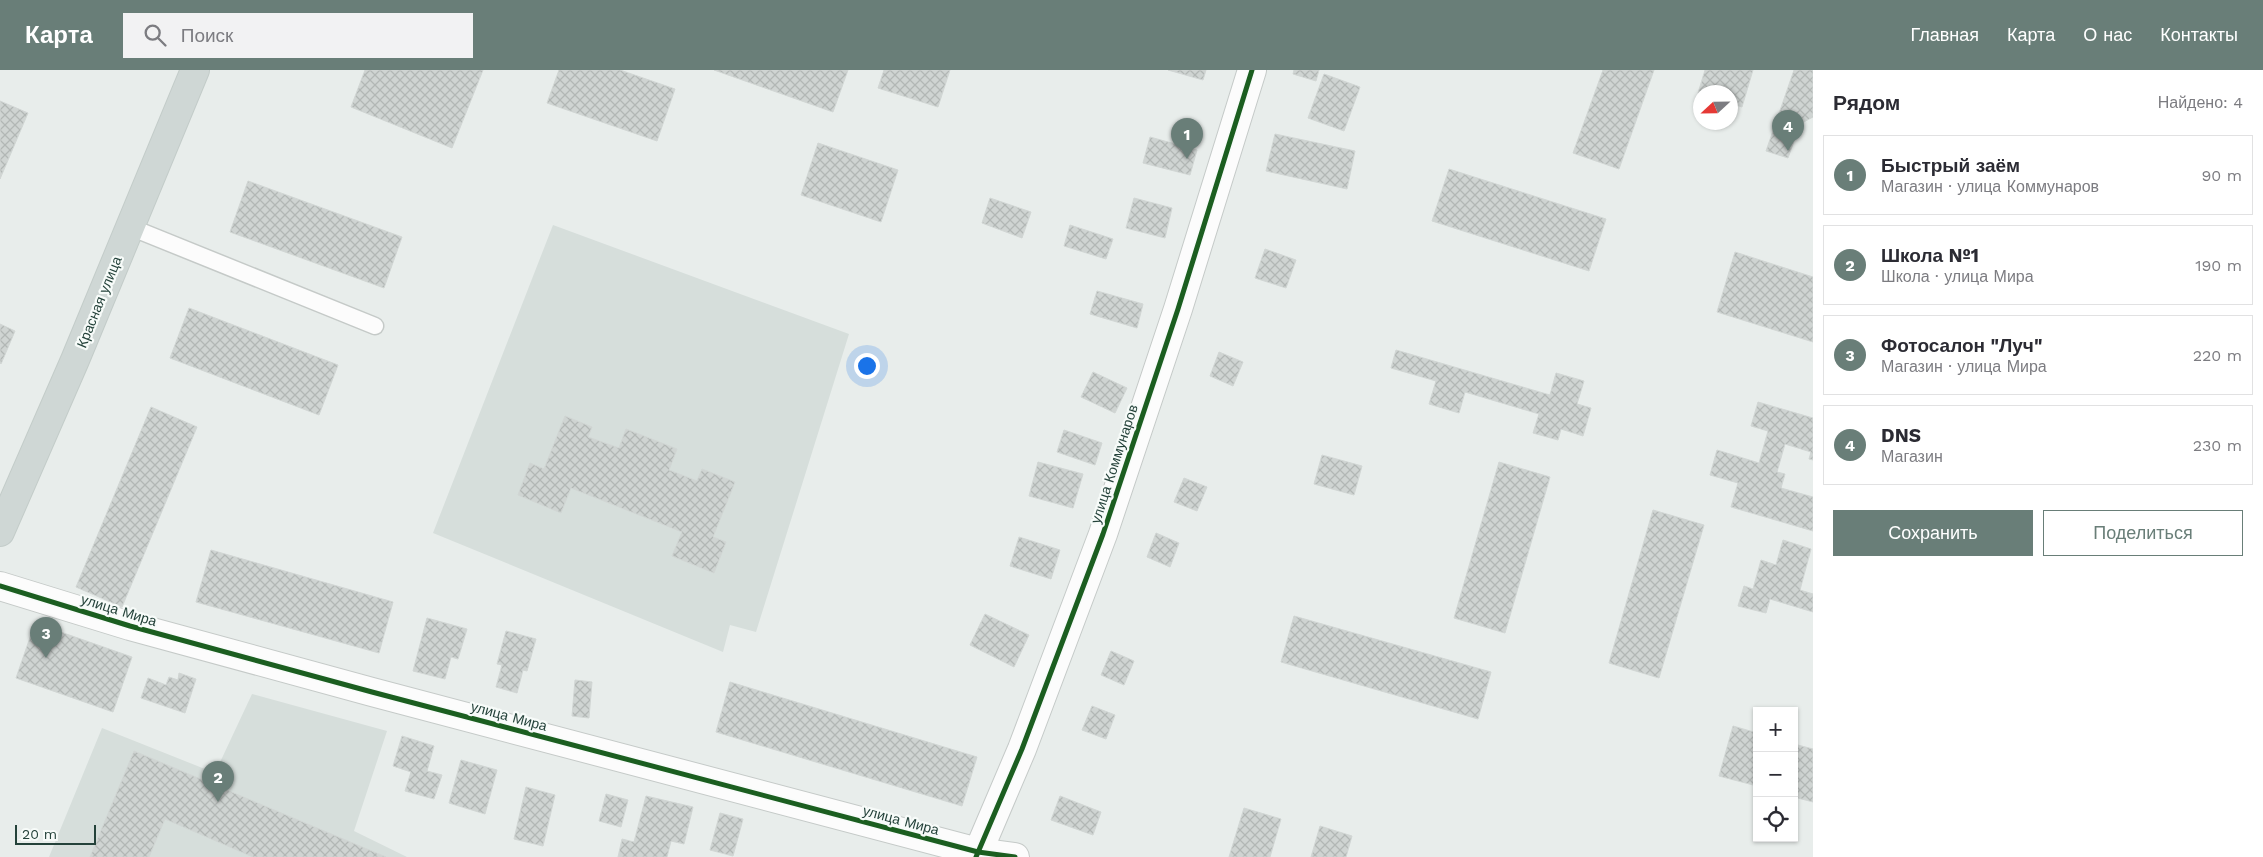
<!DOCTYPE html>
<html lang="ru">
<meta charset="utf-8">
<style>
:root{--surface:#fff;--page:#f2f2f3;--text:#2b2b33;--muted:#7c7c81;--line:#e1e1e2;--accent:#697e78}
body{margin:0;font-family:"Work Sans",sans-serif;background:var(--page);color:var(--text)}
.controls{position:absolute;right:15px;bottom:15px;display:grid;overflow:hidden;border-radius:0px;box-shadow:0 1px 4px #0004}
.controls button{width:45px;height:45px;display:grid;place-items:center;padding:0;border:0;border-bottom:1px solid var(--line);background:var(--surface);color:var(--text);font:25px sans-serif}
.compass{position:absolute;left:1693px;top:15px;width:45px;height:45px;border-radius:50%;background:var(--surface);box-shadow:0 1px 4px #0004;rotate:248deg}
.scale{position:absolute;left:15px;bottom:12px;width:81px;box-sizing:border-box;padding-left:5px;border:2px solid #24423a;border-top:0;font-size:14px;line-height:18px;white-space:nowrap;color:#24423a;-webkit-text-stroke:4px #f7fbf9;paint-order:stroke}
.you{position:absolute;left:866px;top:295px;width:18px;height:18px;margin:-12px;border:4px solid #fff;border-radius:50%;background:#1a73e8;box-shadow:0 0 0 8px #1a73e833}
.badge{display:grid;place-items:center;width:32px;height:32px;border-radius:50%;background:var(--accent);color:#fff;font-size:16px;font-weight:700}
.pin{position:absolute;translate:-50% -41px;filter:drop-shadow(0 1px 2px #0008)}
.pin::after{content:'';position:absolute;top:26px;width:18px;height:15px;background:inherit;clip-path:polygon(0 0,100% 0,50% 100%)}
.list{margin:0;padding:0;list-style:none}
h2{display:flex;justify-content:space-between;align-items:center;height:65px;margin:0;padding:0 20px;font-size:21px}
h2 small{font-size:16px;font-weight:400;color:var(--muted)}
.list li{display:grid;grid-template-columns:32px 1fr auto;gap:15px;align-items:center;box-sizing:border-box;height:80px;margin:0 10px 10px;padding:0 10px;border:1px solid var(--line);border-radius:0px}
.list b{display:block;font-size:19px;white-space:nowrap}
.list p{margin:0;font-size:16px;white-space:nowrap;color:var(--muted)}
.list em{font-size:16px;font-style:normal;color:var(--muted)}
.actions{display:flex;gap:10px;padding:15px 20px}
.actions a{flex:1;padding:11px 0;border:1px solid var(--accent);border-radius:0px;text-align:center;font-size:18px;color:var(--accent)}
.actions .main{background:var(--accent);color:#fff}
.icon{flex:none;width:28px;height:28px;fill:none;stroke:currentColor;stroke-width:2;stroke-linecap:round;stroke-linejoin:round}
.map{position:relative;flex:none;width:1813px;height:787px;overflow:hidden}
header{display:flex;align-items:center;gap:30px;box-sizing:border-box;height:70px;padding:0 25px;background:var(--accent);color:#fff}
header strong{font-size:24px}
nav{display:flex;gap:28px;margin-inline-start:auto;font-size:18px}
.search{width:350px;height:45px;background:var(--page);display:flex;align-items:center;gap:12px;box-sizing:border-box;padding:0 18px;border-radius:0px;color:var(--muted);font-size:19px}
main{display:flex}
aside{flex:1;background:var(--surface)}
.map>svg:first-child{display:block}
.built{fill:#d6dedb}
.building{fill:url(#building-cross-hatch);stroke:#d1d6d4}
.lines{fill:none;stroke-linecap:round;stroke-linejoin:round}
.lane-casing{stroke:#c5cac8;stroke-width:19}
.street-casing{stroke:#c5cac8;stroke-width:30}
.primary-casing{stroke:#c3ccc9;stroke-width:30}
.lane{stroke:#fcfcfc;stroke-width:16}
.street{stroke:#fcfcfc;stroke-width:28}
.primary{stroke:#cfd7d5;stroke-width:28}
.cycleway-casing{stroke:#f7fbf9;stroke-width:8}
.cycleway{stroke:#1b5e20;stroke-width:5}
.labels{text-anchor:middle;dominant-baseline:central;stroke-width:4.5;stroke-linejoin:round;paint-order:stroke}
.street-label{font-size:14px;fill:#24423a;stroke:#f7fbf9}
</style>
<header>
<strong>Карта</strong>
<div class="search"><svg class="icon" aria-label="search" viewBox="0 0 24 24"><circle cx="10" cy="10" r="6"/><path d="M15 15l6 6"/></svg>Поиск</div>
<nav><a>Главная</a><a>Карта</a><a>О нас</a><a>Контакты</a></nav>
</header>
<main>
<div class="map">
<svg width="1813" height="787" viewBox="0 0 1813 787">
<defs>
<pattern id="building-cross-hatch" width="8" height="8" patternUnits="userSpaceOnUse" patternTransform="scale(1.25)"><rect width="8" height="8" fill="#cfd4d2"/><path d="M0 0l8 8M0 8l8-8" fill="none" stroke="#b2b7b5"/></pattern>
</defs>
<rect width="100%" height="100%" fill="#e8edeb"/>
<!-- built -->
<g class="built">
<polygon points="553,155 849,264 756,562 730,555 723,582 433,463"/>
<polygon points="252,624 387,661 354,761 407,787 49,787 102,658 215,703"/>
</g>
<!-- building -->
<g class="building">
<polygon points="365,0 483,0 452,78 351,37"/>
<polygon points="559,0 620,0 675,19 657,71 547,33"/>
<polygon points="714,0 848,0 833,42"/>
<polygon points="884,0 950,0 938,37 878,18"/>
<polygon points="1168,0 1206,0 1203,10"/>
<polygon points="1294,0 1319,0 1316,11 1293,4"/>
<polygon points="1603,0 1654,0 1619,99 1573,83"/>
<polygon points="1705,0 1753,0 1742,37 1730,33 1730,22 1698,23"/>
<polygon points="1794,0 1813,0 1813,47 1800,54 1788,88 1766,81"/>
<polygon points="1324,4 1360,17 1344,61 1308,48"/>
<polygon points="0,31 28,43 0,109"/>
<polygon points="1275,64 1355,81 1347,119 1266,101"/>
<polygon points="1150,67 1197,80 1190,105 1143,93"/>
<polygon points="818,73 898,100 881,152 801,125"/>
<polygon points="1449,99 1606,149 1589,201 1432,151"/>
<polygon points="248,111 402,167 384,218 230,162"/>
<polygon points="990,128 1031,142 1022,168 982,153"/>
<polygon points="1134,128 1172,138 1165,168 1126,158"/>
<polygon points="1070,155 1113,169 1106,189 1064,176"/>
<polygon points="1265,179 1296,190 1286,218 1255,208"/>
<polygon points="1735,182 1813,207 1813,272 1717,242"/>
<polygon points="1097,221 1143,234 1137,258 1090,244"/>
<polygon points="189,238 338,295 319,345 170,288"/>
<polygon points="0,254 15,261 1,294 0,293"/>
<polygon points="1396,280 1550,325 1556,303 1584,311 1577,334 1591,338 1583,366 1561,359 1558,370 1533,363 1539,344 1465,322 1459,343 1429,334 1436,311 1391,298"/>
<polygon points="1219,282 1243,292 1233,316 1210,306"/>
<polygon points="1093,302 1127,318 1115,343 1081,327"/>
<polygon points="1758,332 1813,348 1813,390 1809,389 1811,382 1785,374 1777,402 1785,404 1781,418 1813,427 1813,461 1731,437 1738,413 1710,405 1717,380 1759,393 1768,361 1751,356"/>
<polygon points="151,337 197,357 122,537 76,517"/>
<polygon points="565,346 592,357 588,367 619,378 626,359 677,379 669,400 697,411 702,399 735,412 713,467 726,472 714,503 672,486 682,462 571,418 561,443 518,425 530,393 544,399"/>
<polygon points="1064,360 1102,373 1095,395 1057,382"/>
<polygon points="1322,385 1362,396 1354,425 1314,414"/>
<polygon points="1038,392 1083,404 1073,438 1029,426"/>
<polygon points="1499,392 1550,407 1505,563 1454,548"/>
<polygon points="1184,408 1207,417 1197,441 1174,432"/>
<polygon points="1653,440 1704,455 1659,608 1609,593"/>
<polygon points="1156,463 1179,473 1170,497 1147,487"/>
<polygon points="1019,467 1060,480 1051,509 1010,496"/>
<polygon points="1783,470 1811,479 1800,520 1813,524 1813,542 1770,529 1766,543 1738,536 1744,516 1753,519 1761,490 1776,495"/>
<polygon points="211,480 393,532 379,583 196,532"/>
<polygon points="985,544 1029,565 1014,597 970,575"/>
<polygon points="1294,546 1491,602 1478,649 1281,592"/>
<polygon points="427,548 467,559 458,589 451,587 445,609 413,601"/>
<polygon points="35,553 132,587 113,642 16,608"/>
<polygon points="506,561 536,569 527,601 523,600 517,623 496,617 502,595 497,594"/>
<polygon points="1111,581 1134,591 1124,615 1101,605"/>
<polygon points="179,603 196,609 185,643 141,628 148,608 166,615 169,607 178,610"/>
<polygon points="575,610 592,612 589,648 572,646"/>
<polygon points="730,612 977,687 962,736 716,662"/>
<polygon points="1092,636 1115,645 1106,669 1082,660"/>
<polygon points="1733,656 1757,663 1757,716 1719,706"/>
<polygon points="402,666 434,676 427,701 442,705 434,729 405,721 411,702 393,696"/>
<polygon points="1794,674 1813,679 1813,732 1794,727"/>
<polygon points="134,681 386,787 253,787 165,749 149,787 90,787"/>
<polygon points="461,690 497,700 485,744 449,733"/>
<polygon points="526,717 555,725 543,776 514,769"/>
<polygon points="606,724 628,730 621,757 599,751"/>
<polygon points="646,726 693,737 684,774 671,771 667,787 618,787 622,769 634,772"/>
<polygon points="1060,726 1101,742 1093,765 1051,750"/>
<polygon points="1244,738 1281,749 1270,787 1229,787"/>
<polygon points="720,743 743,749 733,786 710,780"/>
<polygon points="1320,756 1352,766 1346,787 1311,787"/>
</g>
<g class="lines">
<!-- lane casing -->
<g class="lane-casing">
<polyline id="lane" points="130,157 375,256"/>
</g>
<!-- street casing -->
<g class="street-casing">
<g id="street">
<polyline points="0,516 130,556 372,622 978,782 1015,787"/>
<polyline points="976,787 1022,679 1103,464 1178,239 1252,0"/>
</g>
</g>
<!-- primary casing -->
<g class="primary-casing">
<polyline id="primary" points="0,462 75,290 195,0"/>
</g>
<!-- lane -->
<use href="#lane" class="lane"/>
<!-- street -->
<use href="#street" class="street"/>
<!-- primary -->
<use href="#primary" class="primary"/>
<!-- cycleway casing -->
<g class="cycleway-casing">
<g id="cycleway">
<polyline points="0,516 130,556 372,622 978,782 1015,787"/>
<polyline points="976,787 1022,679 1103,464 1178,239 1252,0"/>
</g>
</g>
<!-- cycleway -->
<use href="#cycleway" class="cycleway"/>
</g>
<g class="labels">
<!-- street labels -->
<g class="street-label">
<text transform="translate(99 232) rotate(-68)">Красная улица</text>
<text transform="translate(1114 394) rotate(-72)">улица Коммунаров</text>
<text transform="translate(119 540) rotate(17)">улица Мира</text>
<text transform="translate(509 646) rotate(15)">улица Мира</text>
<text transform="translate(901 750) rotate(15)">улица Мира</text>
</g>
</g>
</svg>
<div class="controls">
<button>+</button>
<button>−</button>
<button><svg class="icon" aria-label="locate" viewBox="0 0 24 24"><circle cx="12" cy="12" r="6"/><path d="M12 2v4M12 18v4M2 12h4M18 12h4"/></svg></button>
</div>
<svg class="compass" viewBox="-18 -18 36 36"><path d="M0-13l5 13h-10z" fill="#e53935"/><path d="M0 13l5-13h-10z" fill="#7c7c81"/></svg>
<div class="scale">20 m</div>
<div class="you"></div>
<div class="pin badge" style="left:1187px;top:89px">1</div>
<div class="pin badge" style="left:218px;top:732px">2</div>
<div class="pin badge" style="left:46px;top:588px">3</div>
<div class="pin badge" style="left:1788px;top:81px">4</div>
</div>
<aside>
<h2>Рядом<small>Найдено: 4</small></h2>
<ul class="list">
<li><span class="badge">1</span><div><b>Быстрый заём</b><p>Магазин · улица Коммунаров</p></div><em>90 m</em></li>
<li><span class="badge">2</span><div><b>Школа №1</b><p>Школа · улица Мира</p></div><em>190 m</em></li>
<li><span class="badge">3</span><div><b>Фотосалон &quot;Луч&quot;</b><p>Магазин · улица Мира</p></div><em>220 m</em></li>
<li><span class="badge">4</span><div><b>DNS</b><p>Магазин</p></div><em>230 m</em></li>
</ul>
<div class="actions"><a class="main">Сохранить</a><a>Поделиться</a></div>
</aside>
</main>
